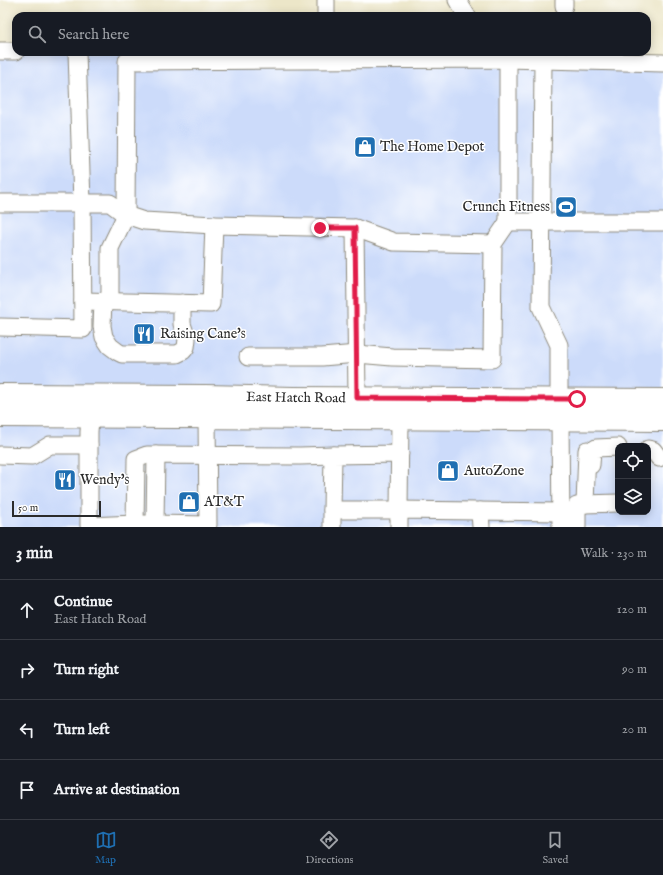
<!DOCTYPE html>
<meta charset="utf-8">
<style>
:root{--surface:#171b24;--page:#20242c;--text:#f1f3f6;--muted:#9ea1a6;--line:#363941;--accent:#1f6fb2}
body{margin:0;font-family:"IM FELL English",serif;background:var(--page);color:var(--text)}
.controls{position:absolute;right:12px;bottom:12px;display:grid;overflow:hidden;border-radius:8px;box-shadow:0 2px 10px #0003}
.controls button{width:36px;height:36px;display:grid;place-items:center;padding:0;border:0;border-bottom:1px solid var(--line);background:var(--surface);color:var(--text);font:20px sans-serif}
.scale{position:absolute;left:12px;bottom:10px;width:89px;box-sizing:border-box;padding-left:4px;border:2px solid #2b2b2b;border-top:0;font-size:11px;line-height:14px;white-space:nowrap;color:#2b2b2b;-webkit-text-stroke:3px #fff;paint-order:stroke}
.stop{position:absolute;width:12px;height:12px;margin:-9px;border:3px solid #e11d48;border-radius:50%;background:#fff}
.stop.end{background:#e11d48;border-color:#fff;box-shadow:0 1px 4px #0008}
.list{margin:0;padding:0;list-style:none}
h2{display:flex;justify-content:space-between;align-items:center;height:52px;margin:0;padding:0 16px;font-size:17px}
h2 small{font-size:13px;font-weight:400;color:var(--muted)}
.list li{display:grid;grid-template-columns:26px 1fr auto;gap:12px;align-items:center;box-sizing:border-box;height:60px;padding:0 16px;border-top:1px solid var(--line)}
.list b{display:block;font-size:15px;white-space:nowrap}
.list p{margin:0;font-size:13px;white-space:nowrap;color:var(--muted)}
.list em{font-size:13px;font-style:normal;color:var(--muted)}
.icon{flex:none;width:22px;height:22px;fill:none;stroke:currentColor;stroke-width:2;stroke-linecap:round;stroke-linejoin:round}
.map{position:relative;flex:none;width:663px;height:527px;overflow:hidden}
.search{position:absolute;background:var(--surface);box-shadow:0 2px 10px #0003;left:12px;right:12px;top:12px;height:44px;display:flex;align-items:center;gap:10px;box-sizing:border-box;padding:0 14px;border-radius:12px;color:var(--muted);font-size:15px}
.sheet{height:292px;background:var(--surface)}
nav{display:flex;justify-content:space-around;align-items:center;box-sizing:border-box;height:56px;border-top:1px solid var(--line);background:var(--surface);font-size:11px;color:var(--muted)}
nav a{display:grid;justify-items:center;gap:2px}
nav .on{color:var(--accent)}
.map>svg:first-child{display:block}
.built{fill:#ccdbfa;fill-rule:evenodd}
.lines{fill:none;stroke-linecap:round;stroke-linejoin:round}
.minor-casing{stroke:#8c887a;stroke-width:19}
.major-casing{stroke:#8c887a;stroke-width:24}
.minor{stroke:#fff;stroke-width:17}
.major{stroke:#fff;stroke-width:22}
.route{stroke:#e11d48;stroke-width:5}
.labels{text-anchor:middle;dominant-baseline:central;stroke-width:3;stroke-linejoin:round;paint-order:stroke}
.poi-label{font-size:14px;fill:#2b2b2b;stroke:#fff;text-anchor:start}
.street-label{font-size:14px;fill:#2b2b2b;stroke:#fff}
</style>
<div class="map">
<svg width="663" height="527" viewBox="0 0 663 527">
<rect width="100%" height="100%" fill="#fff"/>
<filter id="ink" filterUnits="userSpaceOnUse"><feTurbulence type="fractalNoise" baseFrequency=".025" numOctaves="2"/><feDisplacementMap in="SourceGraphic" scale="8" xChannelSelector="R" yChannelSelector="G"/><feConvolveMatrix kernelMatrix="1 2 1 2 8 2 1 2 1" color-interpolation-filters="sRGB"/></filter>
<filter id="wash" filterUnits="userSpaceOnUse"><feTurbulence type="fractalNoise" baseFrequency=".012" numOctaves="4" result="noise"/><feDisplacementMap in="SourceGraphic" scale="16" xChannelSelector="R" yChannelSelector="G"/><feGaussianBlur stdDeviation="0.9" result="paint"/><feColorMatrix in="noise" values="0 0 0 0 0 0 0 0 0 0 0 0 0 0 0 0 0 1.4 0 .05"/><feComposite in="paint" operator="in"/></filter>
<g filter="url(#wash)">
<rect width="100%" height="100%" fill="#ece6c8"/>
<!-- built -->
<path class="built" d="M0,45L16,52H299L663,60V527H0ZM618,446H648V512H618Z"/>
</g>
<g filter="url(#ink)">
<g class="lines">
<!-- minor casing -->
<g class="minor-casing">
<g id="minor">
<polyline points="457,0 467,16"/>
<polyline points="564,6 564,0"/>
<polyline points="326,16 326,0"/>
<polyline points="0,51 16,51"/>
<polyline points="0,203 110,203 126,215 144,221 214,225"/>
<polyline points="508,222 508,59"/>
<polyline points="355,228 357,398"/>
<polyline points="83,301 211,304 214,225 355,228 394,242 493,244"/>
<polyline points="103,301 102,326 104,337 110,346 118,352 122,354 177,354 183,351 186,347 187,339 182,324 182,303"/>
<polyline points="110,302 110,248 126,215 127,61 508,59 543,60"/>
<polyline points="0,327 83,329 82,203 77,52"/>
<polyline points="248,357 322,357 357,354 392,357 492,359 493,244 508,222 663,222"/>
<polyline points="559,399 559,345 541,307 543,60 663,63"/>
<polyline points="90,417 89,432 89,526 135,524"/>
<polyline points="560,420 561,527"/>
<polyline points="648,449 653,450 659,458"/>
<polyline points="587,450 585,504 618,503"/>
<polyline points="400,454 333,455 332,510 399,510 400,419"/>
<polyline points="0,455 32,456 50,445 89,445"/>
<polyline points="156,455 155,524 208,525 207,417"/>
<polyline points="591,465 592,451 596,448 618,447"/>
<polyline points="480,511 481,527"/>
<polyline points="155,524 135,524 136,459 147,455 300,456 333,455"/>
<polyline points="332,527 332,510"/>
<polyline points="399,527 399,510 560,512"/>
<polyline points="577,527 577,506 585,504"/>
</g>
</g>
<!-- major casing -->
<g class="major-casing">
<g id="major">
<path id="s1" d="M0,395L205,396L293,398L663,400"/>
<polyline points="0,416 663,420"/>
</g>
</g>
<!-- minor -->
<use href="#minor" class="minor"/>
<!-- major -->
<use href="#major" class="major"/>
</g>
</g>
<g class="lines" filter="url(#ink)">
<!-- route -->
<polyline class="route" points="320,228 355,228 357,398 577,399"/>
</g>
<!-- icons -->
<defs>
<g id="shop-square" transform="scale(1.15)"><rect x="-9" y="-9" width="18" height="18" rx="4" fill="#1f6fb2" stroke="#fff"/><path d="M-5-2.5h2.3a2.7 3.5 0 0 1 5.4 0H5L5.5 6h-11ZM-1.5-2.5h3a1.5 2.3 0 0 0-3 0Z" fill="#fff"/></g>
<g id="stadium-square" transform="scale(1.15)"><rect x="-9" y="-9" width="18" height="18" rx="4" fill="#1f6fb2" stroke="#fff"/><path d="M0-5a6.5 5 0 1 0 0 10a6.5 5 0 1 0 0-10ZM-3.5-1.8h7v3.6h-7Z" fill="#fff"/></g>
<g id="restaurant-square" transform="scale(1.15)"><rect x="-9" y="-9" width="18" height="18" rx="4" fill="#1f6fb2" stroke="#fff"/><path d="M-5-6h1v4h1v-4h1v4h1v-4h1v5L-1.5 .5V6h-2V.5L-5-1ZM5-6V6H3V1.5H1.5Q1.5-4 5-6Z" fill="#fff"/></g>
</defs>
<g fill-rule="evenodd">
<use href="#shop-square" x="365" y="147"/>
<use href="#stadium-square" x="566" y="207"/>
<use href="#restaurant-square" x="144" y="334"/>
<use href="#shop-square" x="448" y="471"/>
<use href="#restaurant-square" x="65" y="480"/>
<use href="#shop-square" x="189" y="502"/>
</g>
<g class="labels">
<!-- poi labels -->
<g class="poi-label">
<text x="380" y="147">The Home Depot</text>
<text x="550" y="207" text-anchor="end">Crunch Fitness</text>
<text x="160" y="334">Raising Cane's</text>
<text x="464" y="471">AutoZone</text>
<text x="80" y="480">Wendy's</text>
<text x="204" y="502">AT&amp;T</text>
</g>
<!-- street labels -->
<g class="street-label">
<text stroke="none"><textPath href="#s1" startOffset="296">East Hatch Road</textPath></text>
</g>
</g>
</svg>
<div class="controls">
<button><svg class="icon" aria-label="locate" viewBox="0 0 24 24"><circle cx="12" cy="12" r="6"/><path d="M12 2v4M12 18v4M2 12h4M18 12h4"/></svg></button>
<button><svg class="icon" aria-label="layers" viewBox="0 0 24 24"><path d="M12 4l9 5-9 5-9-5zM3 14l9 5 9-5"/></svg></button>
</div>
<div class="scale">50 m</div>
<div class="stop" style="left:577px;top:399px"></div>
<div class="stop end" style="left:320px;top:228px"></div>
<div class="search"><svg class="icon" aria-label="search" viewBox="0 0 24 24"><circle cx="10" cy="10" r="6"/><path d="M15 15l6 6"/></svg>Search here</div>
</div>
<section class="sheet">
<h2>3 min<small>Walk · 230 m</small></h2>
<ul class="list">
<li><svg class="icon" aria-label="ahead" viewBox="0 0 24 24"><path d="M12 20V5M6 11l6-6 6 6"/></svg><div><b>Continue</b><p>East Hatch Road</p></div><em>120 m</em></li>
<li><svg class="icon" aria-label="right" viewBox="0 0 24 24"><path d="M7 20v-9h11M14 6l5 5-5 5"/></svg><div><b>Turn right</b></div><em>90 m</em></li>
<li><svg class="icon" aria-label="left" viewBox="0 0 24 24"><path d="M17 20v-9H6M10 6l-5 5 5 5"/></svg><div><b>Turn left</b></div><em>20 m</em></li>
<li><svg class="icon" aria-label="arrive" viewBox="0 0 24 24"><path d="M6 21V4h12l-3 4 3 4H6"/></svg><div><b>Arrive at destination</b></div></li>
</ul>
</section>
<nav>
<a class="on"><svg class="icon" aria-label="map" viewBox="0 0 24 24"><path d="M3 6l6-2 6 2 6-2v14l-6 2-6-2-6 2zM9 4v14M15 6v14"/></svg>Map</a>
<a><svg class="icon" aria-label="directions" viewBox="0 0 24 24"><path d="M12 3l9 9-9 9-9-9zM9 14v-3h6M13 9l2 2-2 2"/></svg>Directions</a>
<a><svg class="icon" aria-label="saved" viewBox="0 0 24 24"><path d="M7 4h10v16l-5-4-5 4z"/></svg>Saved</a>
</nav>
